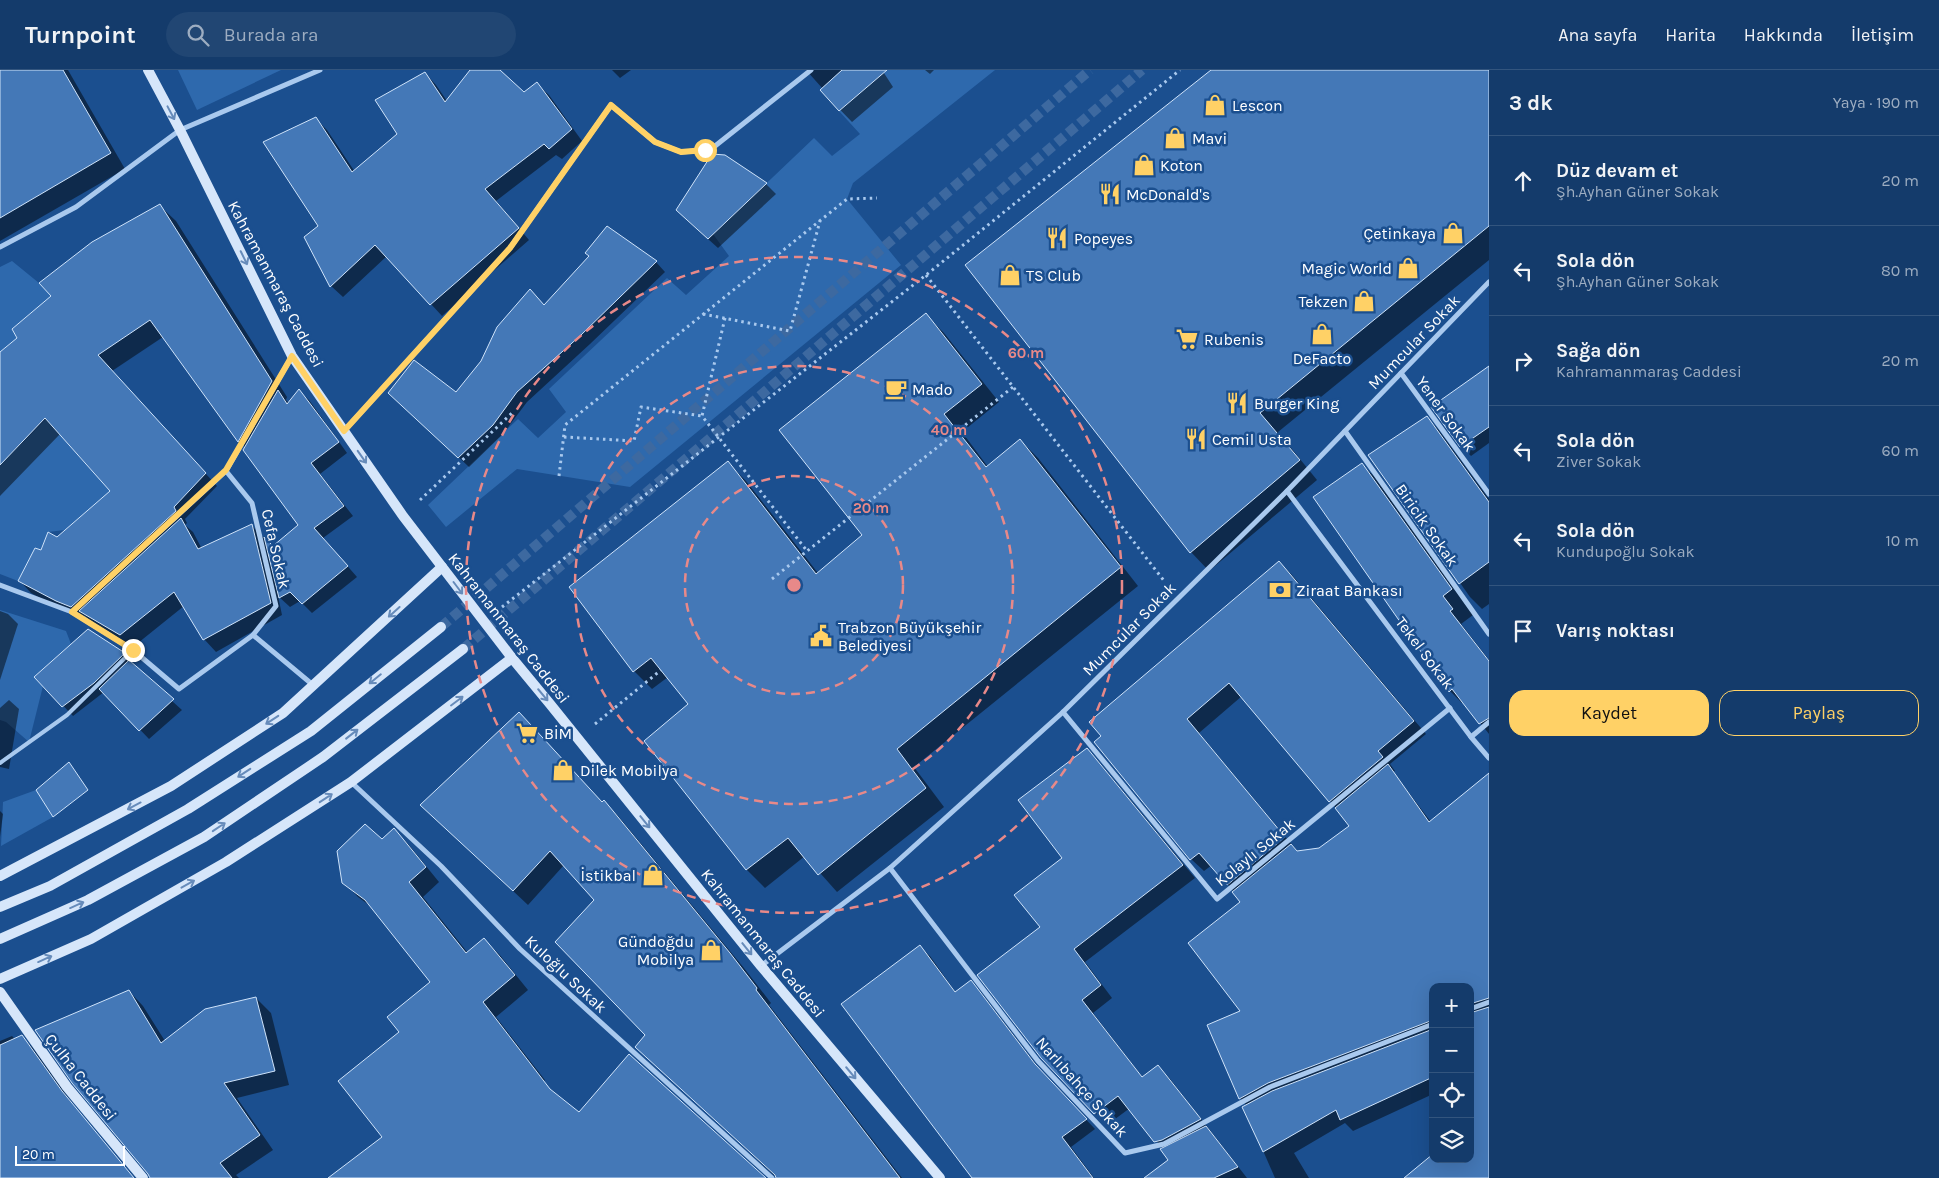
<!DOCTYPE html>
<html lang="tr">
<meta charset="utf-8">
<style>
:root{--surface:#143b6b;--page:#214673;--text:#f1f3f6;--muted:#9dadc1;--line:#33557e;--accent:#ffd166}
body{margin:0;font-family:Karla,sans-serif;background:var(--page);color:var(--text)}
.controls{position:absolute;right:15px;bottom:15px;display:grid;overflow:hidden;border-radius:10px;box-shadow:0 5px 20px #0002}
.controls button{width:45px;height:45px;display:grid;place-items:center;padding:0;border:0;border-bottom:1px solid var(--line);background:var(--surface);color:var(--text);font:25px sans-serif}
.scale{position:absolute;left:15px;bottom:12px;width:110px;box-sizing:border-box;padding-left:5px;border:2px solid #fff;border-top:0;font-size:14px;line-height:18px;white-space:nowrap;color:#fff;-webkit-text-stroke:4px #1b4f8f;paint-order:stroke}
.stop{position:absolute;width:15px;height:15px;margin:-11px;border:4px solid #ffd166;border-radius:50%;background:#fff}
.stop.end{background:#ffd166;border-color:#fff;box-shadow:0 1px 5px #0008}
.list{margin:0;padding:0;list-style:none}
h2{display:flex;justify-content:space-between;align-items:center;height:65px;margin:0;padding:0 20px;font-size:21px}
h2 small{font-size:16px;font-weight:400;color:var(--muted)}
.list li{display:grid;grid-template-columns:32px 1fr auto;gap:15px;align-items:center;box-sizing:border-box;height:90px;padding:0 20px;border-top:1px solid var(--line)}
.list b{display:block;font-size:19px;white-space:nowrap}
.list p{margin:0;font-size:16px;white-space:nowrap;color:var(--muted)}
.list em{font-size:16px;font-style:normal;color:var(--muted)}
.actions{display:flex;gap:10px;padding:15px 20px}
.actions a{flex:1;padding:11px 0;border:1px solid var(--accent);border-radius:15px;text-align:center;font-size:18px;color:var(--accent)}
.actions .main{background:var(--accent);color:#111}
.icon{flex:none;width:28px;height:28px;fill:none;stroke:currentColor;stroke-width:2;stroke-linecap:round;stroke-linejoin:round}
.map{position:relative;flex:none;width:1489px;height:1108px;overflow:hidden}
header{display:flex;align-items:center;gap:30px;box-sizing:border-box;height:70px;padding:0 25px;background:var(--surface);border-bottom:1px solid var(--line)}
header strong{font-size:24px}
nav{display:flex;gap:28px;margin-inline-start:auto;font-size:18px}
.search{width:350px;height:45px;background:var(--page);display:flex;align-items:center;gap:12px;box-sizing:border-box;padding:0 18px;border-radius:28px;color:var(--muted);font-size:19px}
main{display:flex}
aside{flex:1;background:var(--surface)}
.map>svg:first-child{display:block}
.green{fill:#2e69ad}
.shadow{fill:#0007;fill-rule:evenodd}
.building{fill:#4478b7;stroke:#cfe3fa}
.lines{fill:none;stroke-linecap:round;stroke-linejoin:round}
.secondary-tunnel{stroke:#3d69a0;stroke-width:10;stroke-dasharray:10 5;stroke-linecap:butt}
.path{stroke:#a9c9ee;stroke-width:3;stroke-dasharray:2.5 4;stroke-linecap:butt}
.lane{stroke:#a9c9ee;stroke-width:4}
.street{stroke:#a9c9ee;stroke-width:5}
.secondary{stroke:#d6e6fa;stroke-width:10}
.oneway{stroke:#668bba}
.route{stroke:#ffd166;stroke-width:6}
.ring{fill:none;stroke:#e88989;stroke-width:2.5;stroke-dasharray:9 6}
.labels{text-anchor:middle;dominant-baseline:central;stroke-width:5;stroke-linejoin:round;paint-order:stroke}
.poi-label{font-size:16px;fill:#fff;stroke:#1b4f8f;text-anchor:start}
.street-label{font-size:16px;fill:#fff;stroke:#1b4f8f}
.centre{fill:#e88989;stroke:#1b4f8f;stroke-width:2.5}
.ring-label{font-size:15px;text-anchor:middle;font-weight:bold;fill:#e88989;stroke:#1b4f8f;stroke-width:5;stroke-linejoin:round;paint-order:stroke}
</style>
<header>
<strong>Turnpoint</strong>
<div class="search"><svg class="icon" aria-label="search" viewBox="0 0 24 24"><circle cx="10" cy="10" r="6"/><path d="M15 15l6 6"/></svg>Burada ara</div>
<nav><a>Ana sayfa</a><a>Harita</a><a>Hakkında</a><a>İletişim</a></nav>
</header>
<main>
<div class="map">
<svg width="1489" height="1108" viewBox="0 0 1489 1108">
<rect width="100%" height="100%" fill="#1b4f8f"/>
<!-- green -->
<g class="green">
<polygon points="178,0 281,0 197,40"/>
<polygon points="887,0 995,0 853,113 847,129 901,195 630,417 517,399 446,457 428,435 518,349 538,368 566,342 549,319 667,208 686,225 729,186 713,164 814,68 832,86 860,64 839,41"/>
<polygon points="12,191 39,213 58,233 31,243 12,259 17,268 0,282 0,197"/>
<polygon points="46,349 91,400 125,408 65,460 48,462 41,480 35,478 18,511 0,504 0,395"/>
<polygon points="0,540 66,561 71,574 34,607 43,616 29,672 6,652 0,650"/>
<polygon points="36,720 53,747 1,776 3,732"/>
</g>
<!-- shadow -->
<g class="shadow">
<polygon points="0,0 68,0 125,99 0,171"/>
<polygon points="471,0 498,0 524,24 537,14 549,25 582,71 562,89 556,85 496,131 529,170 442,246 387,186 343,227 331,216 305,167 319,156 315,48 327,60 355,102 399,64 425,3 436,15 447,31"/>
<polygon points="612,0 631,0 620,8"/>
<polygon points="806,0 882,0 893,17 852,52 821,20 823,19"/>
<polygon points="925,0 934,0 930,4"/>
<polygon points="1213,0 1489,0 1489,190 1278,362 1317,410 1209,501 1191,482"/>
<polygon points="725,86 766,114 776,124 718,178 687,150"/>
<polygon points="160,136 176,151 287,327 286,330 289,333 299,321 309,330 347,383 320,404 353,446 323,468 357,507 312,543 300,531 290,537 278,526 282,545 216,582 204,569 184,536 133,577 93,554 85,546 83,548 69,543 31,523 20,511 42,482 112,421 133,324 217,416 185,449 187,453 185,455 193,462 202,479 252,456 273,477 299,455 246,378 239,371 163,267 112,301 61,363 0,426 0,303"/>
<polygon points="656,192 665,202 590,274 527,332 503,364 469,397 400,332 456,324 545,236"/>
<polygon points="926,245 944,263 999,332 962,362 988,397 1020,370 1038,388 1138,516 914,697 944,737 837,822 805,786 765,818 747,800 646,672 690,635 668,607 652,619 634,601 571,517 728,393 746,411 818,503 864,465"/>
<polygon points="1489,298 1489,373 1471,386 1461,376 1433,337"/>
<polygon points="1426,347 1438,359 1489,429 1489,534 1482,539 1470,527 1370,385"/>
<polygon points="1362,395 1374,406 1473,545 1461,554 1489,590 1489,664 1463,631 1462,633 1450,621"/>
<path d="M1279,492L1292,505L1426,664L1390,694L1395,701L1393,702L1431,752L1489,705V1108H1428L1433,1089H1470V917H1433V1024L1353,1061L1345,1053L1294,1083L1309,1108H1275L1244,1037L1247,1036L1240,1028L1242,832L1212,795L1204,801L1191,789L1095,673ZM1242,626L1351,756L1319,779L1298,782L1199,663Z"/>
<polygon points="0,541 8,544 18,554 0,610"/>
<polygon points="124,584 133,594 132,595 182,640 149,669 104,622 73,646 36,607"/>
<polygon points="9,630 19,639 9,699 0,697 0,638"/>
<polygon points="1087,679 1099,692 1195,808 1085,892 1112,928 1093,943 1143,1008 1158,996 1170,1009 1247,1108 1146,1108 1170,1090 1163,1079 1130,1038 1107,1055 1095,1043 1041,857 1064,788"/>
<polygon points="604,732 618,746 744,898 771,933 769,935 902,1108 777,1108 637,977 647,965 596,830 564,795 528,835 436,749"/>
<polygon points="0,741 3,744 0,767"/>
<polygon points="394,760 408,774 439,812 423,827 468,883 484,870 499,884 528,920 496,947 545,1010 541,1013 579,1044 764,1108 330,1108 384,1067 401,962 431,912 373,838 358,827 344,812"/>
<polygon points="920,877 930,886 956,923 970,912 980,921 1044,1005 1095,1059 1071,1077 1094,1108 973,1108"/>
<polygon points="129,921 143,936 165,971 256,928 271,943 289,1015 237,1028 273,1080 236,1105 239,1108 176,1108"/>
<polygon points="12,966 15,969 22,967 32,977 72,1033 112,1108 0,1108 0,971"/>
</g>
<!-- building -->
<g class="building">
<polygon points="0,0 63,0 111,83 0,148"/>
<polygon points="470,0 500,0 524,22 537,12 572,59 549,79 544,74 485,119 519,158 430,235 375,175 330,217 304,167 318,156 263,72 316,47 352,102 397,64 375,30 425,2 445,32"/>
<polygon points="842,0 887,0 839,41 820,20"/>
<polygon points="1211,0 1489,0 1489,156 1260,343 1300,390 1190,483 965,195"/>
<polygon points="712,84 725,85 767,113 708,169 676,140"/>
<polygon points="160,134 272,311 238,372 150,250 98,285 206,403 174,437 176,441 71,537 56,531 18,511 35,478 41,480 48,462 57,467 110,421 45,348 0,395 0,282 17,268 12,259 51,226 39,213 92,172"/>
<polygon points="607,156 657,191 581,265 517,322 493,355 458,388 388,323 414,290 456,322 481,291 497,257 530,219 544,235 589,186 585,183"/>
<polygon points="926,243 982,314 944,344 986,397 1020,369 1121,497 897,679 926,718 818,805 788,768 746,800 644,671 688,634 651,588 633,602 569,517 728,391 816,504 862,465 779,360"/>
<polygon points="1489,296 1489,357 1460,377 1431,337"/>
<polygon points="299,319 339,372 311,393 344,436 314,458 348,496 302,534 290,522 279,528 264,467 273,476 298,455 243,380 278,320 287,334"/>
<polygon points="1427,346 1489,432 1489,492 1459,514 1368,385"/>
<polygon points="1362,393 1452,519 1443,526 1453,539 1450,541 1489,591 1489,648 1479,654 1452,619 1449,622 1313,427"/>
<polygon points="181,448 198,479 252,454 271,533 203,570 174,522 120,565 79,541"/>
<polygon points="1279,491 1414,651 1378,681 1383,687 1329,732 1229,613 1187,649 1285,767 1227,815 1199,783 1190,790 1094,672 1101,666 1089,652"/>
<polygon points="88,559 125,583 94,613 62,637 34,607"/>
<polygon points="129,590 174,629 139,661 99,619"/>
<polygon points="519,642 602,732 604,730 730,883 757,918 756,920 900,1108 776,1108 775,1105 635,977 645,965 555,872 594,830 550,781 513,821 420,735"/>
<polygon points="1087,678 1183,795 1074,879 1101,915 1082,930 1142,1007 1158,995 1201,1049 1162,1070 1154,1072 1118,1026 1094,1044 1041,988 977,905 1040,857 1014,825 1062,788 1018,730"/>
<polygon points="69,692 88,720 53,747 36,720"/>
<polygon points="1388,694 1429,752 1489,703 1489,928 1470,934 1470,917 1433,917 1433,950 1268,1013 1239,1029 1207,955 1240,941 1188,873 1240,832 1232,822 1291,774 1297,781 1319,778 1349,756 1335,738"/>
<polygon points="365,754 382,769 394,758 426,797 409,812 466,883 484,868 515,905 483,932 550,1019 579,1042 629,984 766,1108 328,1108 382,1067 338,1011 399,962 387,947 430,912 365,830 342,813 337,781"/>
<polygon points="920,875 955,922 971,910 1035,994 1087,1049 1062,1067 1093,1108 972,1108 868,970 841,934"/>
<polygon points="129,920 161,973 205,939 256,927 275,1001 224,1013 260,1065 220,1093 232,1108 150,1108 148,1104 72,1013 35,960"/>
<polygon points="1489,937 1489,1108 1404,1108 1433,1084 1433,1089 1470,1089 1470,943"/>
<polygon points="1433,959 1433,1007 1340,1050 1336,1040 1263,1082 1242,1037 1272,1021"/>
<polygon points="22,965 62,1021 134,1108 0,1108 0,975"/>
<polygon points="1206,1056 1238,1097 1214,1108 1144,1108 1168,1090 1160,1079"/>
</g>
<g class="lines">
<!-- secondary-tunnel -->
<g class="secondary-tunnel">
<polyline points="441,557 1090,0"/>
<polyline points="463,579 1142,0"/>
</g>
<!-- path -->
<g class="path">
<polyline points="926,205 1165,512"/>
<polyline points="703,244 790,261 820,151"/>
<polyline points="725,248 702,346 807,481"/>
<polyline points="564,367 634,371 641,337 702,346"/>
<polyline points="559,406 565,355 847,129 877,128"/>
<polyline points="420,430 512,343"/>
<polyline points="772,509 1013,317"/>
<polyline points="502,537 926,205 1180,0"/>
<polyline points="595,654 661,600"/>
</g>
<!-- lane -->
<polyline class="lane" points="0,693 67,645 133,580"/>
<!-- street -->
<g class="street">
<polyline points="0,177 76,137 180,60 320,0"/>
<polyline points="1401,303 1489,424"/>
<polyline points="344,361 510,178 611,35 655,72 681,82 710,80 811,0"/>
<polyline points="1345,361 1489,564"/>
<polyline points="226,401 252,433 276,536 253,565"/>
<polyline points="1287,421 1471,667 1489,688"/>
<polyline points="0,515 72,542 133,580 179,619 253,565 313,615"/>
<polyline points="72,542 226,401 292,286"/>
<polyline points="1063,642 1217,829 1450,638"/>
<polyline points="1471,667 1489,652"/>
<polyline points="351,712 441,796 520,879 772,1108"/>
<polyline points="890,798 1038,991 1125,1083 1164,1074 1270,1017 1433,954"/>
<polyline points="761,896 890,798 1063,642 1287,421 1489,212"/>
<polyline points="1470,939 1489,932"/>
</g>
<!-- secondary -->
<g class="secondary">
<polyline points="148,0 180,60 292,286 403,446 512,588 550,634 761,896 940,1108"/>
<polyline points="0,806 171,716 283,643 442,497"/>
<polyline points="0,837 50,816 188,739 311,661 441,557"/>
<polyline points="0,869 88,830 204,767 323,687 463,579"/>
<polyline points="0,909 91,869 226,792 351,712 512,588"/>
<polyline points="0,922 67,1017 143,1108"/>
</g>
</g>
<!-- one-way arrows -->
<defs><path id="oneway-shaft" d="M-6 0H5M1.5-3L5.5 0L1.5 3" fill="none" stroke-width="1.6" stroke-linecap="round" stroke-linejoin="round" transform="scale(1.25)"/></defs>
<g class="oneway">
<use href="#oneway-shaft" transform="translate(171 43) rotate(62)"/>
<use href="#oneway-shaft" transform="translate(244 188) rotate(64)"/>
<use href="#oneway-shaft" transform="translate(362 387) rotate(55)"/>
<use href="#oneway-shaft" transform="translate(458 518) rotate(53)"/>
<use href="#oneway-shaft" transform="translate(394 542) rotate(138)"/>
<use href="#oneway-shaft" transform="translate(375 609) rotate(141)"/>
<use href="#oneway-shaft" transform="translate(543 625) rotate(50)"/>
<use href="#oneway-shaft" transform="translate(457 631) rotate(-37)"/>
<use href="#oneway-shaft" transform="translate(272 650) rotate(147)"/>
<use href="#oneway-shaft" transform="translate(352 664) rotate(-38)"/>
<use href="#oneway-shaft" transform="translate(244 703) rotate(147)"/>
<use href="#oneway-shaft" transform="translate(326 728) rotate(-33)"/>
<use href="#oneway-shaft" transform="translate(134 736) rotate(152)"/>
<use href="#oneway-shaft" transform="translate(645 752) rotate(51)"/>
<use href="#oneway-shaft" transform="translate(219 757) rotate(-34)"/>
<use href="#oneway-shaft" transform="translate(188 814) rotate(-29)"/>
<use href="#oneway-shaft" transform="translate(77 835) rotate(-24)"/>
<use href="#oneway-shaft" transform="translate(747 879) rotate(51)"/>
<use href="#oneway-shaft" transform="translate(45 889) rotate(-24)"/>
<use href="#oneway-shaft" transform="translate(851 1003) rotate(50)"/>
</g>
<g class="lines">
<!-- route -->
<polyline class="route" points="133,580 72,542 226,400 292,286 344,361 510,178 611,35 655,72 681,82 705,80"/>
</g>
<!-- distance rings -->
<g class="ring">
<circle cx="794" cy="515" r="109"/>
<circle cx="794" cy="515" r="219"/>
<circle cx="794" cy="515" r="328"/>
</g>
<!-- icons -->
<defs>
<g id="shop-bare" transform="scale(1.725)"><path d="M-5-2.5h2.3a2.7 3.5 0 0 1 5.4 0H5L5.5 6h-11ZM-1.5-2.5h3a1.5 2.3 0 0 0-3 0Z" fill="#ffd166" stroke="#1b4f8f" stroke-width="2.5" paint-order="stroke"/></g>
<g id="restaurant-bare" transform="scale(1.725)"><path d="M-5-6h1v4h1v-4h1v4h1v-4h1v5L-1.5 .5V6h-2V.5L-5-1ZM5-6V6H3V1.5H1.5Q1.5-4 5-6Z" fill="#ffd166" stroke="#1b4f8f" stroke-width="2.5" paint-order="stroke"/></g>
<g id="supermarket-bare" transform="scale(1.725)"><path d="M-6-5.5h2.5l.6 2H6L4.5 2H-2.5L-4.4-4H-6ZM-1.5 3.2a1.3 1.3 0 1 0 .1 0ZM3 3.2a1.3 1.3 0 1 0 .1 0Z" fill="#ffd166" stroke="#1b4f8f" stroke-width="2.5" paint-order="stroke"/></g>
<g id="cafe-bare" transform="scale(1.725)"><path d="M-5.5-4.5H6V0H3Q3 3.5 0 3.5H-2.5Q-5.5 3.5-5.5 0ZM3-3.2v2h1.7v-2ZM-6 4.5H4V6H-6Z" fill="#ffd166" stroke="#1b4f8f" stroke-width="2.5" paint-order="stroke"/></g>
<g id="bank-bare" transform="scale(1.725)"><path d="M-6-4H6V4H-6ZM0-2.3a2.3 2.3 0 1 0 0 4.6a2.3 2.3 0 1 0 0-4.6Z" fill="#ffd166" stroke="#1b4f8f" stroke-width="2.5" paint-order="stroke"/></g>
<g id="civic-bare" transform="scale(1.725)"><path d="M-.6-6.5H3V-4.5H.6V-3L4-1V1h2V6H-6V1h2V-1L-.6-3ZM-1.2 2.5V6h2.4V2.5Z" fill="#ffd166" stroke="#1b4f8f" stroke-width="2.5" paint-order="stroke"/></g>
</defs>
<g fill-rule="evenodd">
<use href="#shop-bare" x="1215" y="35"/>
<use href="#shop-bare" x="1175" y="68"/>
<use href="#shop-bare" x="1144" y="95"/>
<use href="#restaurant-bare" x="1110" y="124"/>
<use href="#shop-bare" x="1453" y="163"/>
<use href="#restaurant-bare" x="1057" y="168"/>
<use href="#shop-bare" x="1408" y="198"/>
<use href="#shop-bare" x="1010" y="205"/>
<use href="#shop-bare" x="1364" y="231"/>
<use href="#shop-bare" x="1322" y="264"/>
<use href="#supermarket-bare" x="1187" y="269"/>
<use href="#cafe-bare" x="896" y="319"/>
<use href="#restaurant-bare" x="1237" y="333"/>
<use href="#restaurant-bare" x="1196" y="369"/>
<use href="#bank-bare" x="1280" y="520"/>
<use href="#civic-bare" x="821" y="566"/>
<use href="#supermarket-bare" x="527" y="663"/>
<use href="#shop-bare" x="563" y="700"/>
<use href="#shop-bare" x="653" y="805"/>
<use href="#shop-bare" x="711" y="880"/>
</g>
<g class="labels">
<!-- poi labels -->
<g class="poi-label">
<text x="1232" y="35">Lescon</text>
<text x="1192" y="68">Mavi</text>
<text x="1160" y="95">Koton</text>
<text x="1126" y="124">McDonald's</text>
<text x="1436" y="163" text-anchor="end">Çetinkaya</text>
<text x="1074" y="168">Popeyes</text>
<text x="1392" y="198" text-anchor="end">Magic World</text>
<text x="1026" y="205">TS Club</text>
<text x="1348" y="231" text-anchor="end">Tekzen</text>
<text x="1204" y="269">Rubenis</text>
<text x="1322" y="288" text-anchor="middle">DeFacto</text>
<text x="912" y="319">Mado</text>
<text x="1254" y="333">Burger King</text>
<text x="1212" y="369">Cemil Usta</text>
<text x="1296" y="520">Ziraat Bankası</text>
<text x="838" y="557">Trabzon Büyükşehir<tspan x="838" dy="18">Belediyesi</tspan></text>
<text x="544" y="663">BİM</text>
<text x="580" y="700">Dilek Mobilya</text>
<text x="636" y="805" text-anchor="end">İstikbal</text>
<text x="694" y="871" text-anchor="end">Gündoğdu<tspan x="694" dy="18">Mobilya</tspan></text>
</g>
<!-- street labels -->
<g class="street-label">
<text transform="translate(276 214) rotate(62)">Kahramanmaraş Caddesi</text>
<text transform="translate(1414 272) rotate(-46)">Mumcular Sokak</text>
<text transform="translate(1446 344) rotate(54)">Yener Sokak</text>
<text transform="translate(1427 455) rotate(55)">Biricik Sokak</text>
<text transform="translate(276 479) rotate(77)">Cefa Sokak</text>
<text transform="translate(509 558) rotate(52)">Kahramanmaraş Caddesi</text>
<text transform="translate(1129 559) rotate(-45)">Mumcular Sokak</text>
<text transform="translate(1425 583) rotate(53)">Tekel Sokak</text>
<text transform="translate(1255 782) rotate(-39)">Kolaylı Sokak</text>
<text transform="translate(763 873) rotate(51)">Kahramanmaraş Caddesi</text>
<text transform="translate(566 904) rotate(43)">Kuloğlu Sokak</text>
<text transform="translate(81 1007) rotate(52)">Çulha Caddesi</text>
<text transform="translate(1082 1017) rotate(48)">Narlıbahçe Sokak</text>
</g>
</g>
<circle cx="794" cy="515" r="8" class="centre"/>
<g class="ring-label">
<text x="1026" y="288">60 m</text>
<text x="949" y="365">40 m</text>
<text x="871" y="443">20 m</text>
</g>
</svg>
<div class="controls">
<button>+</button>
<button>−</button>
<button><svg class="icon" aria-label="locate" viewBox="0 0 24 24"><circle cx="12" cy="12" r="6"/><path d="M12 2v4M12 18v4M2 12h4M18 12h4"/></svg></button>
<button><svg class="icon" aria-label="layers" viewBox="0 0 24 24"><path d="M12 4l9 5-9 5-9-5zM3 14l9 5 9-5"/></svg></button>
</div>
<div class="scale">20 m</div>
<div class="stop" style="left:705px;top:80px"></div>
<div class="stop end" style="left:133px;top:580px"></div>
</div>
<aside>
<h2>3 dk<small>Yaya · 190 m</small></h2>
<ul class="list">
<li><svg class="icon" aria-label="ahead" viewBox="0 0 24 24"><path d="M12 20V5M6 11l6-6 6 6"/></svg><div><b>Düz devam et</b><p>Şh.Ayhan Güner Sokak</p></div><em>20 m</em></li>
<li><svg class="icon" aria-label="left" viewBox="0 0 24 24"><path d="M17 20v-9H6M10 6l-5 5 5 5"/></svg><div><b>Sola dön</b><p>Şh.Ayhan Güner Sokak</p></div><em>80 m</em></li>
<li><svg class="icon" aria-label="right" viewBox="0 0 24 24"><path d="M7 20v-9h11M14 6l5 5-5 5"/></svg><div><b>Sağa dön</b><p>Kahramanmaraş Caddesi</p></div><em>20 m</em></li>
<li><svg class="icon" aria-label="left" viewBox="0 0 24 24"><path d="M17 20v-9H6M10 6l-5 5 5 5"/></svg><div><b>Sola dön</b><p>Ziver Sokak</p></div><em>60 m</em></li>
<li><svg class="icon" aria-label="left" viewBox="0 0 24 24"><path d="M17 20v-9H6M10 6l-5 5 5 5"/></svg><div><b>Sola dön</b><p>Kundupoğlu Sokak</p></div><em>10 m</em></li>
<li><svg class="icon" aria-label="arrive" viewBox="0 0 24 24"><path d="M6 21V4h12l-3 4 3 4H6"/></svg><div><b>Varış noktası</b></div></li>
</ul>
<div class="actions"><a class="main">Kaydet</a><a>Paylaş</a></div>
</aside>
</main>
